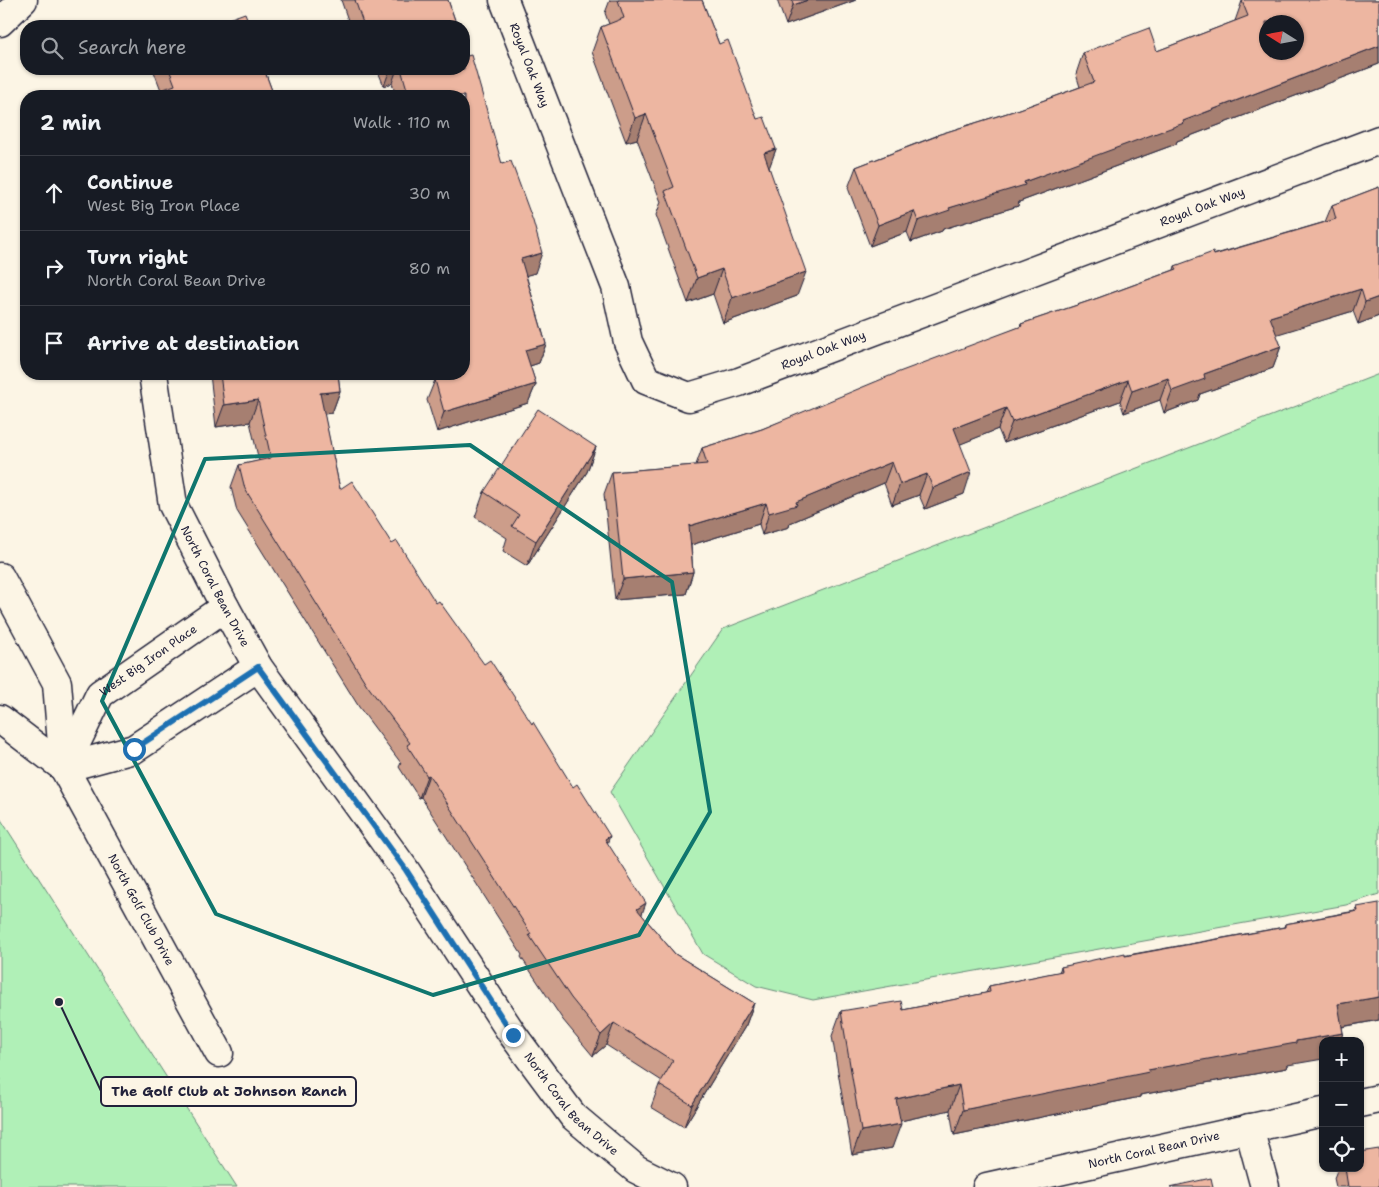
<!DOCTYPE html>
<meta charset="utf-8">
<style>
:root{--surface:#171b24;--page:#20242c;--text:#f1f3f6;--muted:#9ea1a6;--line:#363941}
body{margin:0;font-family:"Shantell Sans",sans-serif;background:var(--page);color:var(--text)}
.controls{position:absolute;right:15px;bottom:15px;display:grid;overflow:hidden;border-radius:10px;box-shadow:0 1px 4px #0004}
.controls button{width:45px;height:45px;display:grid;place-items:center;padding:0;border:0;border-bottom:1px solid var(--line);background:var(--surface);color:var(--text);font:25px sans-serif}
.compass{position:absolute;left:1259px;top:15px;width:45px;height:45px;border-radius:50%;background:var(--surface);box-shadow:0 1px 4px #0004;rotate:281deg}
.stop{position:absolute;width:15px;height:15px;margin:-11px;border:4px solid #1f6fb2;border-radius:50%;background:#fff}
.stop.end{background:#1f6fb2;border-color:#fff;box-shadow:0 1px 5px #0008}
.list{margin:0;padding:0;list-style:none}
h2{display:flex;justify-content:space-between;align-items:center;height:65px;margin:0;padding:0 20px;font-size:21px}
h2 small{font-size:16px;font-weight:400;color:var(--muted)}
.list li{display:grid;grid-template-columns:32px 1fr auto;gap:15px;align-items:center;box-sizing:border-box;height:75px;padding:0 20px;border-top:1px solid var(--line)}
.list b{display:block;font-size:19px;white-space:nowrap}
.list p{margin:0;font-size:16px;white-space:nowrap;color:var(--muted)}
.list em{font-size:16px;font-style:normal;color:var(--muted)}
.icon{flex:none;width:28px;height:28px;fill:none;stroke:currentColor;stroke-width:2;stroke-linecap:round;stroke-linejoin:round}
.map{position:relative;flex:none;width:1379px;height:1187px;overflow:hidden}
.search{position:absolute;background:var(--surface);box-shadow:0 1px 4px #0004;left:20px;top:20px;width:450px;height:55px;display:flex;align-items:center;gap:12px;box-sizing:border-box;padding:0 18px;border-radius:20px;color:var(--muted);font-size:19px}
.panel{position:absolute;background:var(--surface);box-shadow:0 1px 4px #0004;left:20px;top:90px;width:450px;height:290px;border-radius:20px}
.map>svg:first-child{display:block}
.green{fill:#b0f0b7;stroke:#698979}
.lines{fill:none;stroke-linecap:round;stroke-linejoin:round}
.minor-casing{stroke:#22223b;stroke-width:31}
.tertiary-casing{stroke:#22223b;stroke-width:31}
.minor{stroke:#fcf5e5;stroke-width:28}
.tertiary{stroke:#fcf5e5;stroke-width:28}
.wall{fill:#cc9d8a;stroke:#22223b}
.shaded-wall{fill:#a67f71;stroke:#22223b}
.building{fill:#edb6a1;stroke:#22223b;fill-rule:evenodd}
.route{stroke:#1f6fb2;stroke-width:6}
.marked{fill:none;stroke:#0f766e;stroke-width:4;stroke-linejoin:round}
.labels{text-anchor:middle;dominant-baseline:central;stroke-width:4;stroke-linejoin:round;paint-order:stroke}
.street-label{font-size:12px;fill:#22223b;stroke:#fcf5e5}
.leader{fill:none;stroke:#22223b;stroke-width:2}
.callout-dot{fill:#22223b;stroke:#fcf5e5;stroke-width:2}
.callout{fill:#fcf5e5;stroke:#22223b;stroke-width:2}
.callout-label{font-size:14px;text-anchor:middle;font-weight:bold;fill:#22223b}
</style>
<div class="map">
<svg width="1379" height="1187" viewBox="0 0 1379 1187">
<rect width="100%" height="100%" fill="#fcf5e5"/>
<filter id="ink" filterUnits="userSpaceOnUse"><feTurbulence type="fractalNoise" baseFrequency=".02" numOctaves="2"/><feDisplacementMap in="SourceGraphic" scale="10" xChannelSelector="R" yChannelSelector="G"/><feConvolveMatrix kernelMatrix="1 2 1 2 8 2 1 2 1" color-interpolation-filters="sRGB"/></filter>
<g filter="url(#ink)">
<!-- green -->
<g class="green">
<polygon points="1379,374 1379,894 1346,905 813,1000 756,986 703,954 610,792 723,629"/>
<polygon points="0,818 237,1187 0,1187"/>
</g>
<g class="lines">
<!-- minor casing -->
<g class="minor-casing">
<g id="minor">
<path id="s1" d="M504,0L616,287L628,342L646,380L689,397L739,382L1379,140"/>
<path id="s2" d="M153,374L173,505L225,607L258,667L405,870L513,1035L573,1116L636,1169L672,1187"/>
<polyline points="0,577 57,683 64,768"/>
<path id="s3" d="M0,719L64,768L219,1053"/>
<path id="s4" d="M64,768L100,694L225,607"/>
<polyline points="64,768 134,749 258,667"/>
<polyline points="1360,1103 1379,1099"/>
<polyline points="1249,1128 1265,1187"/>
<path id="s5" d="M987,1187L1323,1112"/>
</g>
</g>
<!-- tertiary casing -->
<g class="tertiary-casing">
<polyline id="tertiary" points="0,22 23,0"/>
</g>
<!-- minor -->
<use href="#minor" class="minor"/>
<!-- tertiary -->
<use href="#tertiary" class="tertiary"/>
</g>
<!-- wall -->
<g class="wall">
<polygon points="341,0 448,0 457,26 350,26"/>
<polygon points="610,0 702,0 719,44 757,119 776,149 769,167 797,296 723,323 713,294 688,303 656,215 661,202 637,139 626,142 592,52 601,27 609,24 605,13"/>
<polygon points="777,0 856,0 786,25"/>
<polygon points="1379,0 1379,64 1177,141 1176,144 1019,202 1018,206 943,229 942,231 911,242 907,232 870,246 848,188 856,167 936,136 937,135 1020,109 1080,87 1076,74 1083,53 1157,51 1235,21 1242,1"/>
<polygon points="153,69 264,69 274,96 149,96 150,94 161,90"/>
<polygon points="377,69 464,69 502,164 535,273 526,275 546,344 539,363 530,366 536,384 528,403 437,432 427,400 435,380 433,374 464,374 464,96 396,96 392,83 384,86"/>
<polygon points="1379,187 1379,316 1358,324 1353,311 1276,334 1281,346 1273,368 1200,394 1198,400 1164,413 1160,400 1124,413 1120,401 1004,443 998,429 960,444 964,494 925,509 919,495 892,505 884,483 790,523 789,527 762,535 759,524 691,545 693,572 686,594 615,600 604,494 612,472 696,465 702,448 762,429 1020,327 1021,324 1098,298 1174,270 1175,266 1325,222 1332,205"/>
<polygon points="210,374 338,374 340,391 332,413 324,414 340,489 392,544 436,603 607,843 642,915 675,954 754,1003 746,1025 684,1127 651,1107 659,1085 662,1081 606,1045 593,1056 563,1020 521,957 522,955 421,797 419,798 399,767 401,763 359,707 237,511 231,487 239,465 259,461 250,422 216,427"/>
<polygon points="596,447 587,472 527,566 503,551 507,538 475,517 484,492"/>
<polygon points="1357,907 1379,1020 1342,1027 1343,1033 1340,1041 1323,1041 1288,1065 1287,1068 1140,1095 1140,1097 954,1135 950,1110 900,1121 892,1148 852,1155 832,1036 841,1011 903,1010 986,993 989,986 1059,972 1061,967 1284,927 1285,924 1355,911"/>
<polygon points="1338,1168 1360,1168 1379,1187 1336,1187 1334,1178"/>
</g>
<!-- shaded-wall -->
<g class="shaded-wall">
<polygon points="808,0 856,0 786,25 793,5"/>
<polygon points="1379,46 1379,64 1177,141 1176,144 1019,202 1018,206 943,229 942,231 911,242 918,221 949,208 1024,182"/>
<polygon points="390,69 397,69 392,83 384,86"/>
<polygon points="646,114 637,139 626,142 635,118"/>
<polygon points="776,149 767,174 764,153"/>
<polygon points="914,211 907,232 870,246 878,225"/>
<polygon points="542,253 535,273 514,279 521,259"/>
<polygon points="722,269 713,294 688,303 697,278"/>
<polygon points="806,272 797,296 723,323 732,298"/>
<polygon points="1361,289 1353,311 1262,339 1270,317"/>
<polygon points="1379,297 1379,316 1358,324 1365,302"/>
<polygon points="546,344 539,363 518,370 525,350"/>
<polygon points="1281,346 1273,368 1200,394 1198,400 1164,413 1172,391 1204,374"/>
<polygon points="1168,378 1160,400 1124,413 1132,391"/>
<polygon points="1128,380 1120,401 1004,443 1012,422"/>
<polygon points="536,384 528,403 437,432 444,412"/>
<polygon points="340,391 332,413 312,415 320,393"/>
<polygon points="258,400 250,422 216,427 224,405"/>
<polygon points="1006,408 998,429 946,450 954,428"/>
<polygon points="596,447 587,472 527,566 536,541"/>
<polygon points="892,462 884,483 790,523 789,527 762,535 769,513"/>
<polygon points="971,472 964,494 925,509 933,488"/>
<polygon points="927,474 919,495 892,505 900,484"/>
<polygon points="766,503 759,524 681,548 689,526"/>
<polygon points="693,572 686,594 615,600 623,579"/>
<polygon points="429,775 421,797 419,798 427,776"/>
<polygon points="610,836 602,858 605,839"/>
<polygon points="646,903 638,925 637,909"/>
<polygon points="1379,997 1379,1020 1329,1029 1338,1004"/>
<polygon points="754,1003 746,1025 684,1127 692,1105"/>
<polygon points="614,1023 606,1045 593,1056 601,1035"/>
<polygon points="1343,1033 1340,1041 1323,1041 1323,1059 1288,1065 1287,1068 1140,1095 1140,1097 954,1135 963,1110 1148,1070 1296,1041"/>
<polygon points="959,1085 950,1110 887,1124 896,1099"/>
<polygon points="901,1124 892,1148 852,1155 861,1131"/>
</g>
<!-- building -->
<g class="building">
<polygon points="355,0 448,0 457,26 364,26"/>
<polygon points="618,0 702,0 719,44 728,40 757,119 764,117 776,149 764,153 806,272 732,298 722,269 697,278 665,191 674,187 646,114 635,118 601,27 624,18"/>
<polygon points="792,0 808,0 793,5"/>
<path d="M1245,0H1379V46L1183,121L1184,123L1024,182L1025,185L949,208L950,210L918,221L914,211L878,225L856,167L937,136V135L1020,109L1094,82L1083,53L1149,28L1157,51L1248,16L1242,1ZM1266,22H1296V52H1266Z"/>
<polygon points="245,13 250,26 209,26"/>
<polygon points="464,47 467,56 471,55 502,164 511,161 533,221 542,253 521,259 546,344 525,350 536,384 444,412 435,380 447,376 446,374 464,374 464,96 409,96 401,69 464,69"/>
<polygon points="169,69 264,69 274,96 151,96 150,94 175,85"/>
<polygon points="1379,187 1379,297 1365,302 1361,289 1270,317 1281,346 1204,374 1205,379 1172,391 1168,378 1132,391 1128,380 1012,422 1006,408 954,428 971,472 933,488 927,474 900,484 892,462 796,502 797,505 769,513 766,503 689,526 693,572 623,579 612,472 707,464 702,448 762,429 899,372 1022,326 1021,324 1098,298 1177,269 1175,266 1213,252 1214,255 1336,219 1332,205"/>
<polygon points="220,374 338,374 340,391 320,393 340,489 352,481 392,544 397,541 436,603 439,601 484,664 490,660 532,724 533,722 573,787 577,784 610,836 605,839 646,903 637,909 675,954 754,1003 692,1105 659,1085 673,1061 614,1023 601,1035 571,998 529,935 531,934 429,775 427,776 407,745 410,743 367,685 245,489 239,465 271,458 258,400 224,405"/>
<polygon points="538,409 596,447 536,541 512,526 519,515 484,492"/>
<polygon points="1379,903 1379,997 1338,1004 1343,1033 1296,1041 1296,1043 1148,1070 1149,1072 963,1110 959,1085 896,1099 901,1124 861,1131 841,1011 901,1001 903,1010 990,992 989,986 1062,971 1061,967 1125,953 1125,956 1285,927 1285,924 1358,911 1357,907"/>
<polygon points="1379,1149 1379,1187 1348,1187 1345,1168 1360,1168 1360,1152"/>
<polygon points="1211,1178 1213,1187 1170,1187"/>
</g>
</g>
<g class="lines" filter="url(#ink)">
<!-- route -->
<polyline class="route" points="134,749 258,667 406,870 513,1035"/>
</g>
<!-- marked area -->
<path class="marked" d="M470,445L672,582L710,812L639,935L433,995L216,914L102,701L205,459Z"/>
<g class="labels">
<!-- street labels -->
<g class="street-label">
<text stroke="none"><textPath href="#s1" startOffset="70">Royal Oak Way</textPath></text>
<text stroke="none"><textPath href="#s1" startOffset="1000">Royal Oak Way</textPath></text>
<text stroke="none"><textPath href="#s1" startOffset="595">Royal Oak Way</textPath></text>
<text stroke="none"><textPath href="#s2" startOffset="224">North Coral Bean Drive</textPath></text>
<text stroke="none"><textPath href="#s4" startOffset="141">West Big Iron Place</textPath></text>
<text stroke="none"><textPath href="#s3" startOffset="242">North Golf Club Drive</textPath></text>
<text stroke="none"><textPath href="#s2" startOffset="854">North Coral Bean Drive</textPath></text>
<text stroke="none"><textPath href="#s5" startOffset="171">North Coral Bean Drive</textPath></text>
</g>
</g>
<!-- callouts -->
<path class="leader" d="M59 1002L101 1091"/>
<circle class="callout-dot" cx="59" cy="1002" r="5"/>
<rect class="callout" x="101" y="1077" width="255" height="29" rx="5"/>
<g class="callout-label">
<text x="229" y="1096">The Golf Club at Johnson Ranch</text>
</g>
</svg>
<div class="controls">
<button>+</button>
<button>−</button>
<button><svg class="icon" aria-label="locate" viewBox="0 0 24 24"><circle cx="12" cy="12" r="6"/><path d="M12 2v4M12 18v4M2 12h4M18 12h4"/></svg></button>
</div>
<svg class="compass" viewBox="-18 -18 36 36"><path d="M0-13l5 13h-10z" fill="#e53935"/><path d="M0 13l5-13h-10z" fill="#9ea1a6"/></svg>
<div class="stop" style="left:134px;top:749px"></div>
<div class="stop end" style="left:513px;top:1035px"></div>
<div class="search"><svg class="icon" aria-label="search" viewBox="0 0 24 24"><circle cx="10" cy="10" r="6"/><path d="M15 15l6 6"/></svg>Search here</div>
<section class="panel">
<h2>2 min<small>Walk · 110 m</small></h2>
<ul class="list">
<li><svg class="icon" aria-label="ahead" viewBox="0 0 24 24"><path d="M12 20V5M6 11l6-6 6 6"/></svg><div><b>Continue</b><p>West Big Iron Place</p></div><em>30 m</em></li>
<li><svg class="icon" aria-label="right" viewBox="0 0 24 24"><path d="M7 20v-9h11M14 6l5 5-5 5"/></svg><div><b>Turn right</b><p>North Coral Bean Drive</p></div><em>80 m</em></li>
<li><svg class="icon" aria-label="arrive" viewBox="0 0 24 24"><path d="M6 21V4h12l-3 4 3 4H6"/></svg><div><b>Arrive at destination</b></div></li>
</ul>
</section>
</div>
